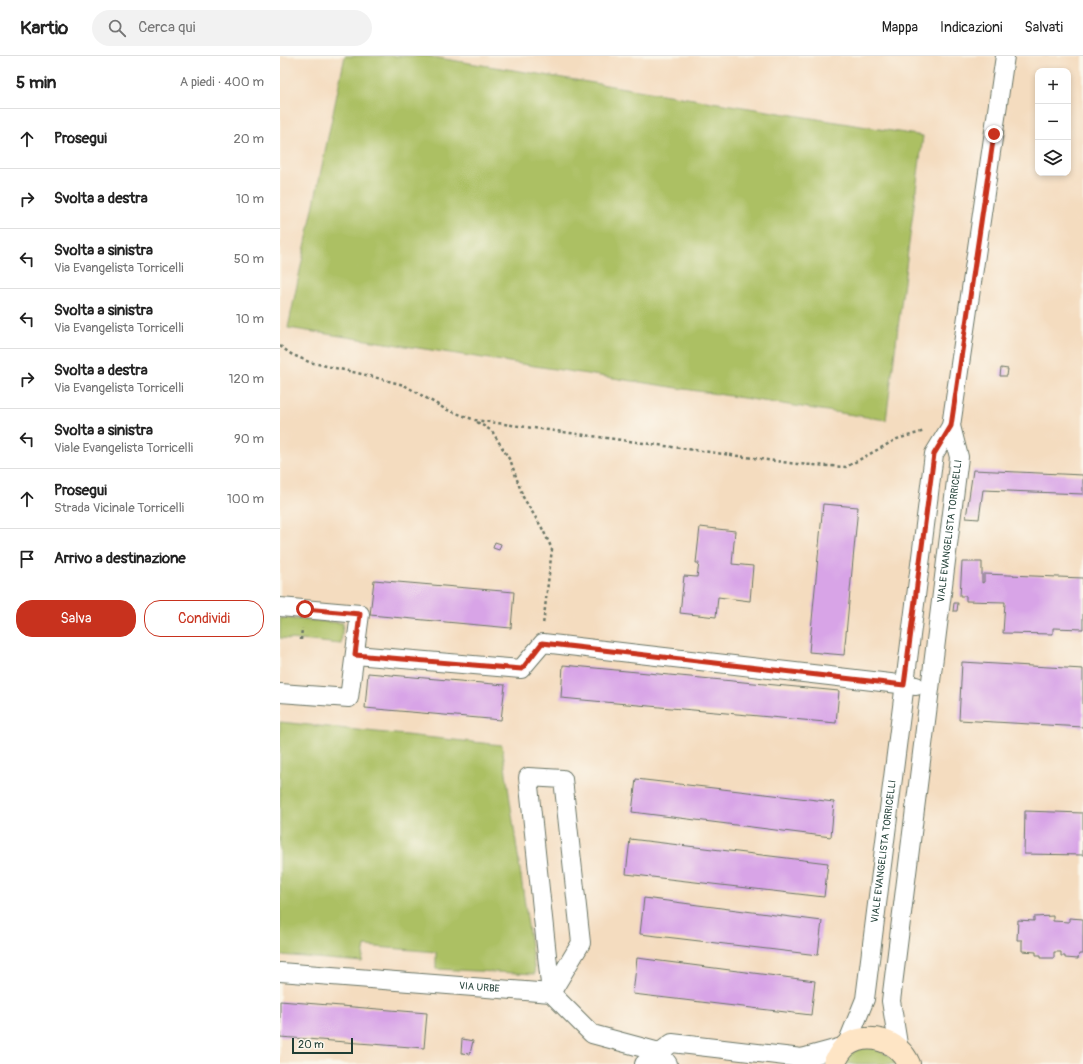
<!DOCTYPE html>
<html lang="it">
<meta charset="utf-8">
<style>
:root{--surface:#fff;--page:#f2f2f2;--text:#222;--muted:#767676;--line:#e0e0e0;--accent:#c8321e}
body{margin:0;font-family:Pangolin,sans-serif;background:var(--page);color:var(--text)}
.controls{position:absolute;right:12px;top:12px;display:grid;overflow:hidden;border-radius:8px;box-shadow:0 2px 6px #0003}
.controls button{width:36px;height:36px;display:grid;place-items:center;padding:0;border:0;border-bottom:1px solid var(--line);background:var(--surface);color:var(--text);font:20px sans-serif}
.scale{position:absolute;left:12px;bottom:10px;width:61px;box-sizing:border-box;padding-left:4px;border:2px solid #1f3d34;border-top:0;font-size:11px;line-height:14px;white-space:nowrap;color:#1f3d34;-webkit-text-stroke:3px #fbf7ec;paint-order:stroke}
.stop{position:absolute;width:12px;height:12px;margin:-9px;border:3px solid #c8321e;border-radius:50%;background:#fff}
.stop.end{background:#c8321e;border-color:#fff;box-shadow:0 1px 4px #0008}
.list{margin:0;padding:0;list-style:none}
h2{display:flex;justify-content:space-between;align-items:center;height:52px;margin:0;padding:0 16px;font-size:17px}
h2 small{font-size:13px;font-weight:400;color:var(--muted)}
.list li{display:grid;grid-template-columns:26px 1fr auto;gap:12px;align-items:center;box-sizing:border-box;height:60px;padding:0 16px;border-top:1px solid var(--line)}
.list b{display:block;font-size:15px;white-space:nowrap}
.list p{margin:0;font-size:13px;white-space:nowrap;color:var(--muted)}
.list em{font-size:13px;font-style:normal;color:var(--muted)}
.actions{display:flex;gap:8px;padding:12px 16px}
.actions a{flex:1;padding:9px 0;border:1px solid var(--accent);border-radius:16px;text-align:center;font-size:14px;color:var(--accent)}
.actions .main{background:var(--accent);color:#fff}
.icon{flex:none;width:22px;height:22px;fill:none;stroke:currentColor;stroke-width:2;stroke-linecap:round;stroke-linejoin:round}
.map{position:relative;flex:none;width:803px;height:1008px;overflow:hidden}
header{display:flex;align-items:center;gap:24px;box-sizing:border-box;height:56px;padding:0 20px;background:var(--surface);border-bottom:1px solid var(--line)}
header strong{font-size:19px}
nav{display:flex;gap:22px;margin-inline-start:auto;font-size:14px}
.search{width:280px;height:36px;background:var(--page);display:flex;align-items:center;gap:10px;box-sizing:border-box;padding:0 14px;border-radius:22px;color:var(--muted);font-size:15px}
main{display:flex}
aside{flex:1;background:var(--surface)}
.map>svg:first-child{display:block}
.green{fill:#acc064;stroke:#667e4c}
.building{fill:#d8a4e7}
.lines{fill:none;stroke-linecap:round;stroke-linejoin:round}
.street-casing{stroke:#6a7565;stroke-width:20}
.secondary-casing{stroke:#6a7565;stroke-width:24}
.path{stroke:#6a7565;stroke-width:2.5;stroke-dasharray:3 3;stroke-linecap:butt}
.street{stroke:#fff;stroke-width:18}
.secondary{stroke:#fee5c5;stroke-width:22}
.route{stroke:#c8321e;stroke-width:5}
.labels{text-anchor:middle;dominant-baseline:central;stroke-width:4;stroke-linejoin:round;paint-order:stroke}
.street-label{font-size:10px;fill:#1f3d34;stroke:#fbf7ec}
</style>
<header>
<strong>Kartio</strong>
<div class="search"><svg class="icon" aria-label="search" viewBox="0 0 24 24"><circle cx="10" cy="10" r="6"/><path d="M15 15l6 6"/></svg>Cerca qui</div>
<nav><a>Mappa</a><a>Indicazioni</a><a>Salvati</a></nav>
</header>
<main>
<aside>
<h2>5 min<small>A piedi · 400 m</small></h2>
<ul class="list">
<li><svg class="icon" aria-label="ahead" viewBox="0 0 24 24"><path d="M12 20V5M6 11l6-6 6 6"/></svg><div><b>Prosegui</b></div><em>20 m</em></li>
<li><svg class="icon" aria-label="right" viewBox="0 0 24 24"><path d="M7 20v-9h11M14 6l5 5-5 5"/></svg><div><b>Svolta a destra</b></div><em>10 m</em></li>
<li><svg class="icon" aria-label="left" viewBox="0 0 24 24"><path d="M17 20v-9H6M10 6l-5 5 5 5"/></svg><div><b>Svolta a sinistra</b><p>Via Evangelista Torricelli</p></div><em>50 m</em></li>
<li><svg class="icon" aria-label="left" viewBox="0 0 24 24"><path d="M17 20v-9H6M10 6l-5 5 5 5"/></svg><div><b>Svolta a sinistra</b><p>Via Evangelista Torricelli</p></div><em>10 m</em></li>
<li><svg class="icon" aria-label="right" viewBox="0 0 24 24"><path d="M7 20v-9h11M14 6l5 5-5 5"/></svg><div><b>Svolta a destra</b><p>Via Evangelista Torricelli</p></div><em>120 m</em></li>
<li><svg class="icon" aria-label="left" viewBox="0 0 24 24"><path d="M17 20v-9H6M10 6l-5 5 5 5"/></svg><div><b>Svolta a sinistra</b><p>Viale Evangelista Torricelli</p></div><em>90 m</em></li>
<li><svg class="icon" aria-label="ahead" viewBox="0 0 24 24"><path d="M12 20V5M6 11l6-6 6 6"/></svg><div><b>Prosegui</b><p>Strada Vicinale Torricelli</p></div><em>100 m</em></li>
<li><svg class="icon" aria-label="arrive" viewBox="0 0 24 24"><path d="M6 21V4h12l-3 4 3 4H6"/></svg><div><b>Arrivo a destinazione</b></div></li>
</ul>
<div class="actions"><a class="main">Salva</a><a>Condividi</a></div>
</aside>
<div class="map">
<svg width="803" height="1008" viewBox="0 0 803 1008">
<rect width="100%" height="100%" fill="#fbf7ec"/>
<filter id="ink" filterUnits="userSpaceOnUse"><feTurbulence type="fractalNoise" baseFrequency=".025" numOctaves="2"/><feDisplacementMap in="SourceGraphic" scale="8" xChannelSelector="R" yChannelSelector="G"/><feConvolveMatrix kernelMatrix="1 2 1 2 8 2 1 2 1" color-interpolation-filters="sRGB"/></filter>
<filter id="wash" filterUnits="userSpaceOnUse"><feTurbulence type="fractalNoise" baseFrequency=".012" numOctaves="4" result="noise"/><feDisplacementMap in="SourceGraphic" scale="16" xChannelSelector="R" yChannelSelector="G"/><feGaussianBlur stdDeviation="0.9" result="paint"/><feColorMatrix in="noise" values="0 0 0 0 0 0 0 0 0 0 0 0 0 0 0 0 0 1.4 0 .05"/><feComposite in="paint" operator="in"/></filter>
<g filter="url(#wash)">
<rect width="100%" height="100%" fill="#f4dcbf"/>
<!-- green -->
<g class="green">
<polygon points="65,0 146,0 643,80 606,364 8,272"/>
<polygon points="0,562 63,567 61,588 0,582"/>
<polygon points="0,666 222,689 255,918 156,913 156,896 85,890 82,906 0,899"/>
<polygon points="584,987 627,1008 557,1008"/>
</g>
<g id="blocks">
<!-- building -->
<g class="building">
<polygon points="721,312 728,313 727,320 720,320"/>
<polygon points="693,414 803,419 803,438 703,434 699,463 686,462"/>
<polygon points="543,448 578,451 564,599 529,596"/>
<polygon points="420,471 455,475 452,508 473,510 470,545 438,541 436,561 400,557 404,520 417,521 419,507 416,507"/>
<polygon points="215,486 221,488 219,494 213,492"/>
<polygon points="682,506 702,506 702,527 704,526 704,518 803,522 803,573 773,572 773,578 723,577 725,546 686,545 686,540 680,540"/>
<polygon points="94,524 234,536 231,572 90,559"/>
<polygon points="674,547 678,547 677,555 673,555"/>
<polygon points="682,606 803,613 803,671 679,664"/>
<polygon points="283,609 559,635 556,667 281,642"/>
<polygon points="88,617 225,629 221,664 85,652"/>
<polygon points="356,723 554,746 551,781 352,756"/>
<polygon points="745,755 803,757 803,799 744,798"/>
<polygon points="350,783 548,807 544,841 346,818"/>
<polygon points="364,842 542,865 538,899 360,878"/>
<polygon points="773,860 773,865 789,866 789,862 803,863 803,898 799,898 798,903 785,902 785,900 781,900 781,896 774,896 774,902 761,902 761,899 756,899 756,896 742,895 742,884 737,884 738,864 754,865 754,861"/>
<polygon points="357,902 535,925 531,959 353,938"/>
<polygon points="0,945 147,957 144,992 0,981"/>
<polygon points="182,983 193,985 190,998 181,997"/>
</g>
</g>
</g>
<g filter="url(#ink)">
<use href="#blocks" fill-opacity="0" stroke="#6a7565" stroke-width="1"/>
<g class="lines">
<!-- street casing -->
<g class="street-casing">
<g id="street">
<polyline points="0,551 80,558 69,642 0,637"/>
<polyline points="75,599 241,613 263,587 636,630"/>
<polygon points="248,721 283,723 301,887 271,937"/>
<path id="s1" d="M0,916L271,937L312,978L379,996L388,1008"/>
<path id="s2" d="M619,994L611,945L679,401L671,370"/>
<path id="s3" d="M364,1008L392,987L522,1002L566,990L585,943L654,398L671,370L725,0"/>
</g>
</g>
<!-- secondary casing -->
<g class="secondary-casing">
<path id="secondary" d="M554,1008C557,1002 560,995 566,990C587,975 619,984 629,1008"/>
</g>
<!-- path -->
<g class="path">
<polyline points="0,290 11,298 29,306 86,319 124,329 165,353 195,364 517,408 566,411 617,383 645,375"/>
<polyline points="197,366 212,375 231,406 243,441 262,472 272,493 263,569"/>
<polyline points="21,584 22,572"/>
</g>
<!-- street -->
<use href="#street" class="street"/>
<!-- secondary -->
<use href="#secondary" class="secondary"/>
</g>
</g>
<g class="lines" filter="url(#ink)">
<!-- route -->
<polyline class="route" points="25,553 80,558 75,599 242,613 262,587 624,629 654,398 671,370 714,78"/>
</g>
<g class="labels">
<!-- street labels -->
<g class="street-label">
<text stroke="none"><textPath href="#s2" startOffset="523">VIALE EVANGELISTA TORRICELLI</textPath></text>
<text stroke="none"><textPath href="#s3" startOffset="411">VIALE EVANGELISTA TORRICELLI</textPath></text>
<text stroke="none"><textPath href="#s1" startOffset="200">VIA URBE</textPath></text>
</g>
</g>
</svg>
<div class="controls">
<button>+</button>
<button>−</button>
<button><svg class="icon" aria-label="layers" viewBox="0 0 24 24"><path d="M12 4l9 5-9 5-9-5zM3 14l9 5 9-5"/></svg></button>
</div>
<div class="scale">20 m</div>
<div class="stop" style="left:25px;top:553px"></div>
<div class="stop end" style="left:714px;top:78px"></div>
</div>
</main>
